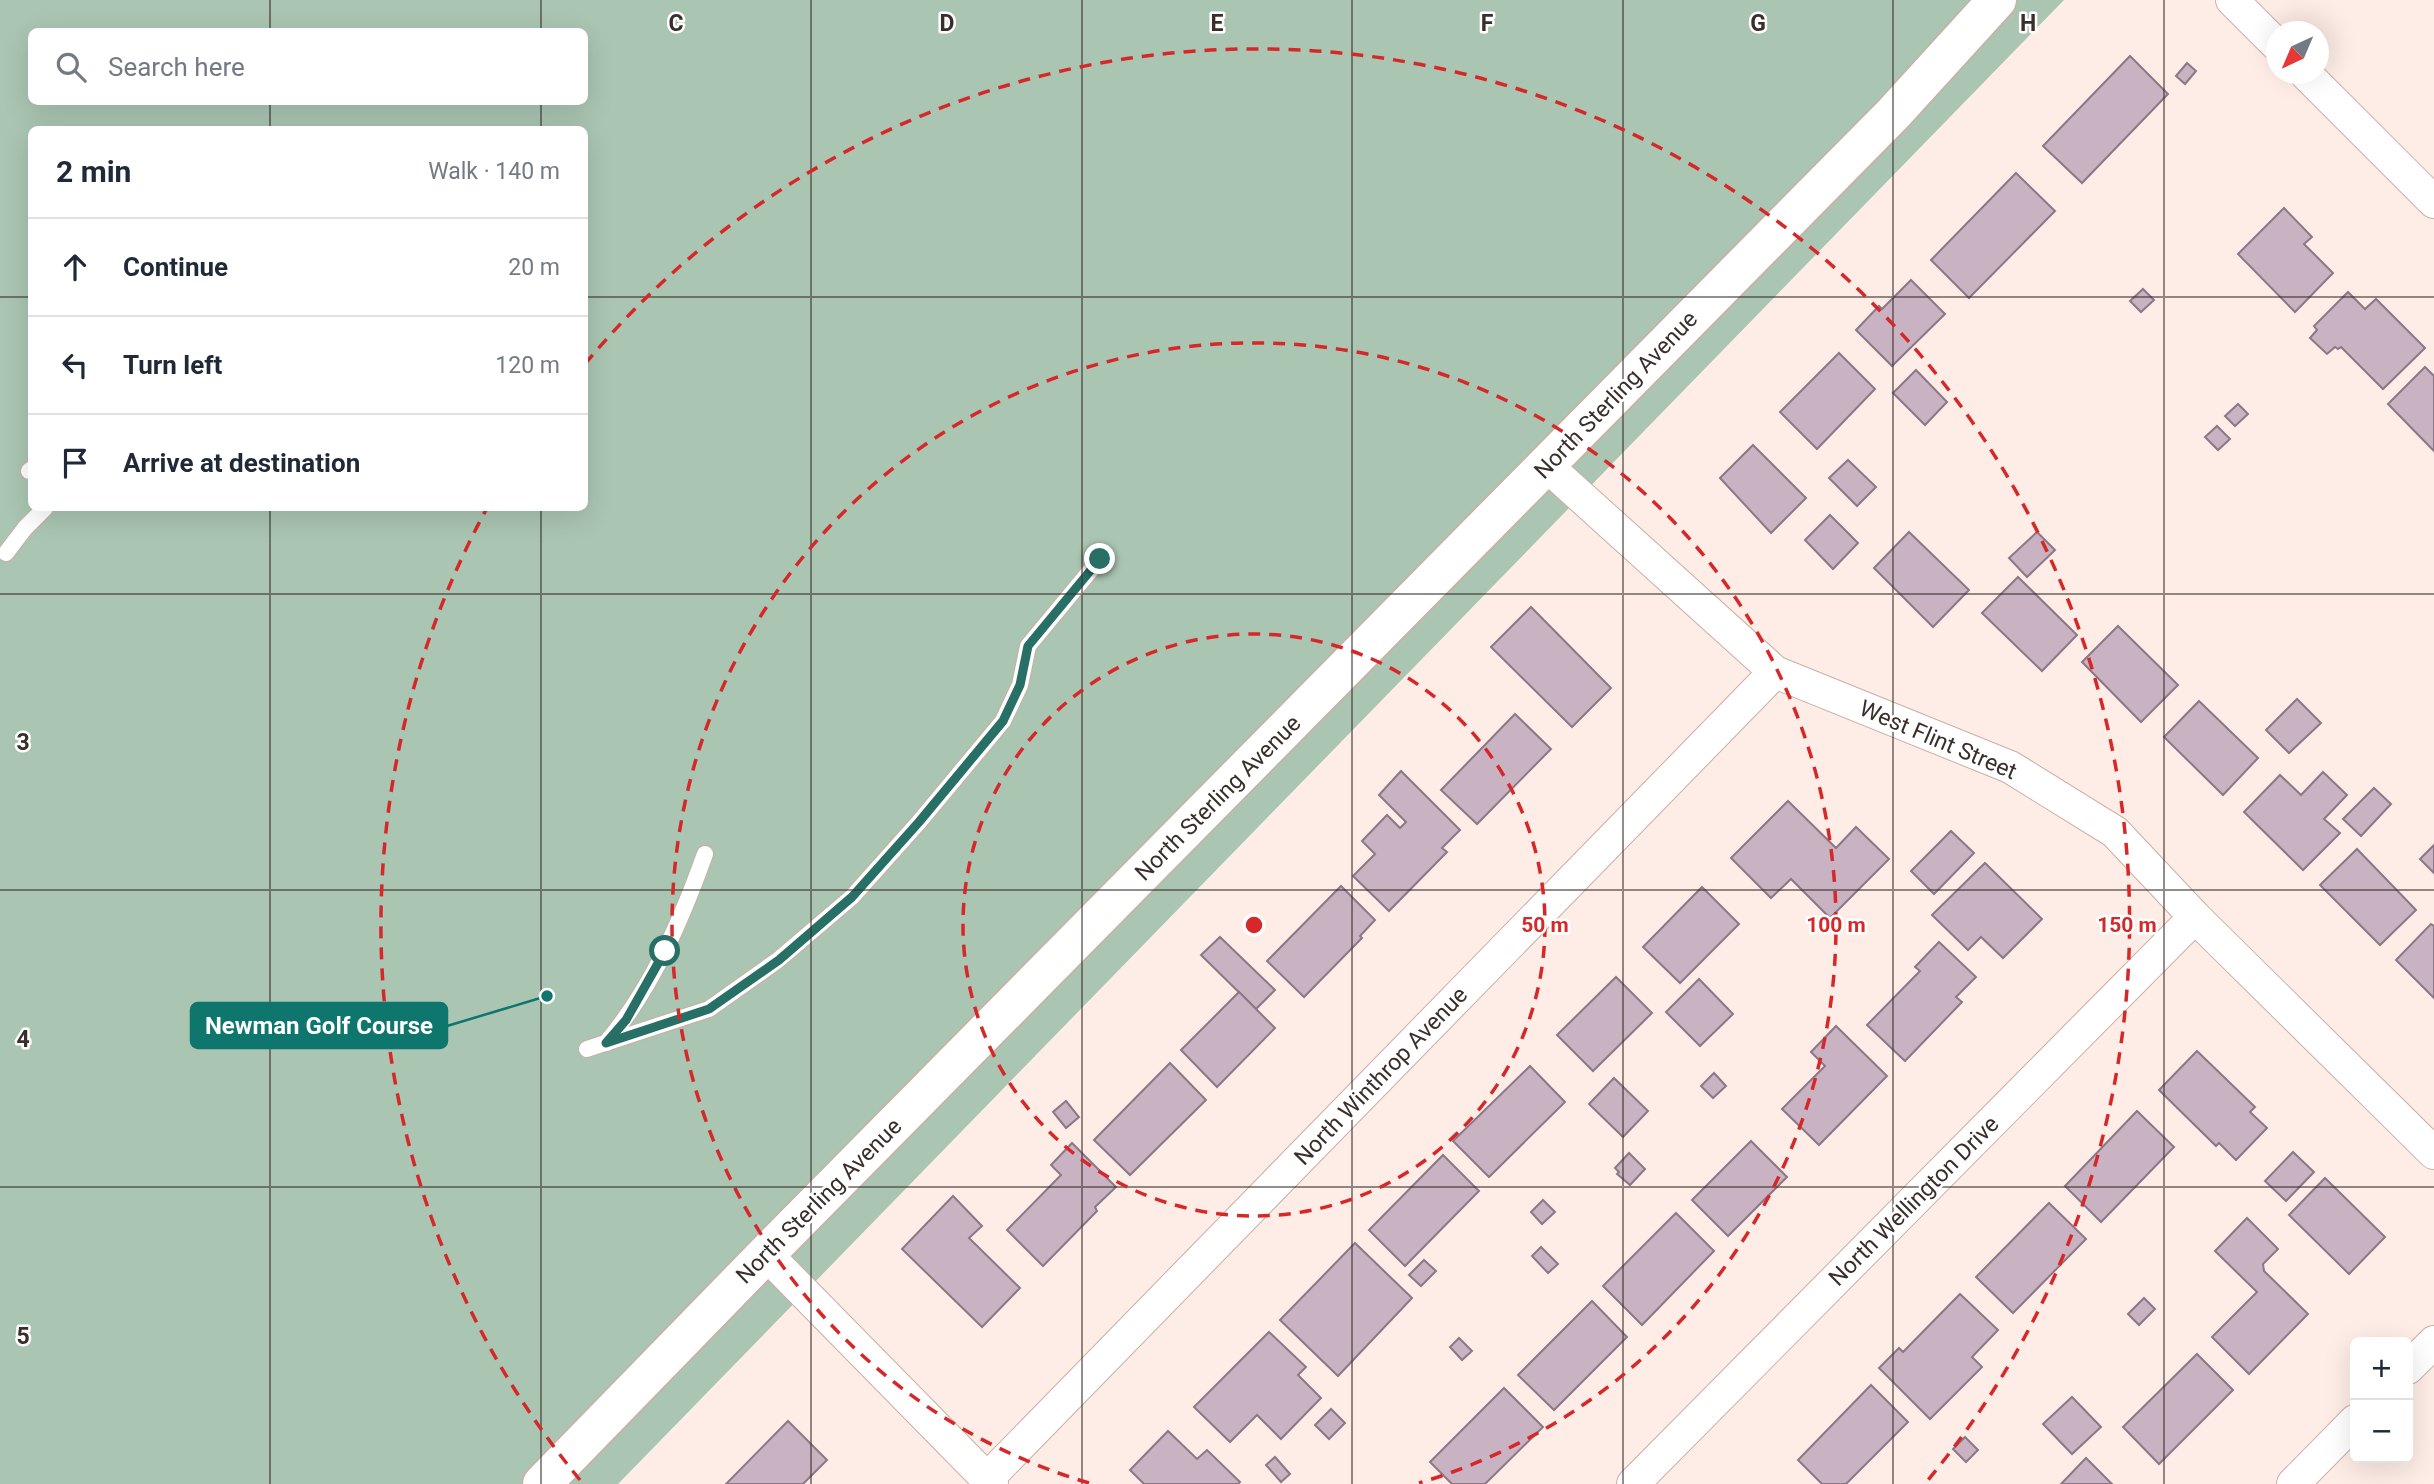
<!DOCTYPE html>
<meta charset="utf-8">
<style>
:root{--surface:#fff;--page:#f2f2f3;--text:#1f2937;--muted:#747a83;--line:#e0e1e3}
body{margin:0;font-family:Roboto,sans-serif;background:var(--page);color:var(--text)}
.controls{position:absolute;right:21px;bottom:21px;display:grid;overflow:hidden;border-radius:10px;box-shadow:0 7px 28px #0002}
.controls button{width:63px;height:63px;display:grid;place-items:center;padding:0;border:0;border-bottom:2px solid var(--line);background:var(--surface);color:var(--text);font:35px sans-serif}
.compass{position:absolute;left:2266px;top:21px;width:63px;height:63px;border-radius:50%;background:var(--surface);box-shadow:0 7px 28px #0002;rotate:224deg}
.stop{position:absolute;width:21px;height:21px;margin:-16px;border:5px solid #286f66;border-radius:50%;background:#fff}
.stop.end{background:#286f66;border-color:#fff;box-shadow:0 2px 7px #0008}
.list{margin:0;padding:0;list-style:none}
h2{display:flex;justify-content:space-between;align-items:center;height:91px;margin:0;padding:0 28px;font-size:30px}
h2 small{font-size:23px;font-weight:400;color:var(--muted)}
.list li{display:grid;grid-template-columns:46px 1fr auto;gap:21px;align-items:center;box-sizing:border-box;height:98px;padding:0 28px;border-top:2px solid var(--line)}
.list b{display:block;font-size:26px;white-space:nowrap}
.list em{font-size:23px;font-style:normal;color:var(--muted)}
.icon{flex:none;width:38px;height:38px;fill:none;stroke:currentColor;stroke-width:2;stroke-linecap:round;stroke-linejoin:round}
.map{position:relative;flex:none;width:2434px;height:1484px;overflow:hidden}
.search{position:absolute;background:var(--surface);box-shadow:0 7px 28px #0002;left:28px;top:28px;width:560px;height:77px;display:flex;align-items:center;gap:18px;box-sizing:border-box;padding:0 24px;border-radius:10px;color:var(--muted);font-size:26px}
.panel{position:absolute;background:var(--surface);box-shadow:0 7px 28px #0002;left:28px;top:126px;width:560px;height:385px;border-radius:10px}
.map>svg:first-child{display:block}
.green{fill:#aac5b2;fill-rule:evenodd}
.building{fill:#c9b2c2;stroke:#8c7786;stroke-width:2}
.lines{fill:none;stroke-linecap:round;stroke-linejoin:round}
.lane-casing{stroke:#caafa4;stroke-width:18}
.street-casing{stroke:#caafa4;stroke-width:34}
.secondary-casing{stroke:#caafa4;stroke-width:41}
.lane{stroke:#fff;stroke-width:16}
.street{stroke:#fff;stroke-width:32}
.secondary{stroke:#fff;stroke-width:38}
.route{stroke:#286f66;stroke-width:9}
.grid{fill:none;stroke:#392e2a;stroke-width:2;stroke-opacity:0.55}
.ring{fill:none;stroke:#d62828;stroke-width:3.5;stroke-dasharray:12 9}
.labels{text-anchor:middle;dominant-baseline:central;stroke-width:5;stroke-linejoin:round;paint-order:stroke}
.street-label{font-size:23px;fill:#392e2a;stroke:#fff}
.grid-label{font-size:23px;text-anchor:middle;font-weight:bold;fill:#392e2a;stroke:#fff;stroke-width:5;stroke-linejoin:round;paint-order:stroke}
.centre{fill:#d62828;stroke:#fff;stroke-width:3.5}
.ring-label{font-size:21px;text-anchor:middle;font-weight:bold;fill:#d62828;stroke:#fff;stroke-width:5;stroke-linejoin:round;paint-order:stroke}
.leader{fill:none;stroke:#0f766e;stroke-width:2.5}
.callout-dot{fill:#0f766e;stroke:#fff;stroke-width:2.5}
.callout{fill:#0f766e;stroke:#0f766e;stroke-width:2.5}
.callout-label{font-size:24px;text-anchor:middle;font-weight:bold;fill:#fff}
</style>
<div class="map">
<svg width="2434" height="1484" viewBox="0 0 2434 1484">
<rect width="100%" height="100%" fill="#feede6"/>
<!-- green -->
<path class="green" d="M0,0H2064L618,1484H0ZM32,32H584V102H32ZM32,130H584V508H32Z"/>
<!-- building -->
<g class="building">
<polygon points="2130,56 2168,94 2082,183 2043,146"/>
<polygon points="2187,63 2196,71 2185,84 2176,76"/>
<polygon points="2016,173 2055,211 1969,298 1931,260"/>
<polygon points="2284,208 2312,237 2304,244 2333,273 2295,312 2238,254"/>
<polygon points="1911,280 1945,314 1892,366 1856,330 1879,306 1882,309"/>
<polygon points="2143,289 2154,300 2141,312 2130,301"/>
<polygon points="2348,292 2365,309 2376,299 2425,348 2383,389 2341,347 2338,349 2335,347 2327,354 2310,338 2317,330 2314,326"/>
<polygon points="1839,353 1875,389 1817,449 1780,412"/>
<polygon points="2425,367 2434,376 2434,451 2388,404"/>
<polygon points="1916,370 1947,402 1925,425 1893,393"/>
<polygon points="2238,404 2248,414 2235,426 2225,416"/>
<polygon points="2217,426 2230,439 2218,450 2205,437"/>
<polygon points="1753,445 1806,498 1771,533 1720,478"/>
<polygon points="1848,460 1876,487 1857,506 1829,478"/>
<polygon points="1830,515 1858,543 1833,569 1805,540"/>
<polygon points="1909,532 1969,590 1933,627 1874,568"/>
<polygon points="2037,532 2055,550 2027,577 2009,558"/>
<polygon points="2018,577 2077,635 2042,671 1982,613"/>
<polygon points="1531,607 1611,688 1572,727 1491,647"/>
<polygon points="2118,626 2178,685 2141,722 2082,662"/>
<polygon points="2297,699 2321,723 2289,753 2266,730"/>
<polygon points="2199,701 2258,758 2223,795 2164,737"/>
<polygon points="1515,714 1551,749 1477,824 1441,790"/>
<polygon points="1401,771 1460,830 1442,848 1447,852 1389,911 1353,876 1375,854 1362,841 1387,815 1400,828 1406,822 1379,795"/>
<polygon points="2323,772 2347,795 2324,819 2340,833 2303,870 2244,812 2280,775 2301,795"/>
<polygon points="2374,788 2391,804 2361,836 2343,819"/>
<polygon points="1788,801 1836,848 1856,827 1889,859 1830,918 1791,879 1771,898 1731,858"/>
<polygon points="1951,831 1974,853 1934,894 1911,871"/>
<polygon points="2434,845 2434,873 2420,859"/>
<polygon points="2357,849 2416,910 2380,945 2320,885"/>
<polygon points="1985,863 2042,919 2003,958 1981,937 1968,950 1932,915"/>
<polygon points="1341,886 1375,920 1360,936 1362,938 1304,997 1267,961"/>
<polygon points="1702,887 1739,924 1680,983 1643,947"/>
<polygon points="2431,924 2434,926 2434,998 2396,960"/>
<polygon points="1220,937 1275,990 1256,1009 1201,955"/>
<polygon points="1939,942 1976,977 1956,997 1962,1002 1905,1061 1867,1025 1920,971 1915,967"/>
<polygon points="1616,977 1652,1013 1593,1071 1557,1035"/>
<polygon points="1699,979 1733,1014 1700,1046 1666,1012"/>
<polygon points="1239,992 1275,1028 1217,1087 1181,1050"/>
<polygon points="1836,1026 1887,1076 1819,1145 1782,1109 1825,1066 1811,1052"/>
<polygon points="2197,1051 2255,1107 2250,1112 2267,1128 2236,1160 2219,1143 2216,1146 2159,1090"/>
<polygon points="1170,1063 1206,1100 1130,1175 1094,1140"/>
<polygon points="1530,1066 1565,1102 1489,1177 1453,1141"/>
<polygon points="1714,1073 1726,1086 1713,1098 1701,1086"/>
<polygon points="1614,1078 1648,1111 1623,1137 1589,1104"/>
<polygon points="1066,1101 1079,1117 1066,1128 1053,1112"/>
<polygon points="2137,1111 2174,1147 2101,1222 2065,1186"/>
<polygon points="1751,1141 1787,1177 1728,1236 1692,1200"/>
<polygon points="1072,1143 1116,1187 1095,1207 1097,1211 1043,1266 1007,1230 1061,1175 1051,1165"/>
<polygon points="2293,1152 2314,1172 2286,1201 2265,1181"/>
<polygon points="1629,1153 1645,1169 1630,1185 1617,1174 1619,1172 1615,1168"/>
<polygon points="1443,1155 1479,1191 1405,1266 1369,1230"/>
<polygon points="2325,1178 2385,1237 2349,1274 2289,1215"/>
<polygon points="953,1196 982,1226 969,1238 1020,1288 982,1327 902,1249"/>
<polygon points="1543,1200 1555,1212 1542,1224 1531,1212"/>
<polygon points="2049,1203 2086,1239 2013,1313 1976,1277"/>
<polygon points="1676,1213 1714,1251 1642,1325 1603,1286"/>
<polygon points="2247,1218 2278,1249 2263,1264 2264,1271 2308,1314 2249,1374 2212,1337 2257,1292 2215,1251"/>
<polygon points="1355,1243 1412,1298 1338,1376 1280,1320"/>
<polygon points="1541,1247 1558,1264 1548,1273 1532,1256"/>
<polygon points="1424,1260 1436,1271 1421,1286 1409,1275"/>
<polygon points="1960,1294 1998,1330 1972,1357 1982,1367 1930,1419 1879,1368 1899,1348 1903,1352"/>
<polygon points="2144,1298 2155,1309 2139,1325 2128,1314"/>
<polygon points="1592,1301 1627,1337 1554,1410 1518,1375"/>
<polygon points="1269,1332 1306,1367 1298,1375 1321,1398 1281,1439 1257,1415 1230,1442 1194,1407"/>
<polygon points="1459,1338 1472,1351 1462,1360 1450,1347"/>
<polygon points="2197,1354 2233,1390 2159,1464 2123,1427"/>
<polygon points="1871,1385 1908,1422 1846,1484 1822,1484 1798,1460"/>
<polygon points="1504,1388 1543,1427 1485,1484 1452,1484 1430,1462"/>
<polygon points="2072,1397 2101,1427 2072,1454 2043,1424"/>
<polygon points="1331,1409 1345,1423 1329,1439 1315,1425"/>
<polygon points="788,1421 827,1460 803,1484 726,1484"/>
<polygon points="1168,1431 1197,1459 1207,1450 1240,1482 1238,1484 1144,1484 1130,1470"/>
<polygon points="1965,1437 1978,1450 1966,1462 1953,1449"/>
<polygon points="1275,1457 1290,1474 1281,1482 1266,1465"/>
<polygon points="2086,1458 2112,1484 2061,1484"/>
</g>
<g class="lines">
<!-- lane casing -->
<g class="lane-casing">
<g id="lane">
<polyline points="29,471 32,469"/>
<polyline points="6,553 25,528 45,508"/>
<path d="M606,1043C652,988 681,921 705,854"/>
<polyline points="587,1049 709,1009 778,960 852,897 919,822 1003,721 1020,685 1028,646 1100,559"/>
</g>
</g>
<!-- street casing -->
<g class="street-casing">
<g id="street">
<polyline points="2232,0 2276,44"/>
<polyline points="2306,74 2434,202"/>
<polyline points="1547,466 1775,672 2010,767 2115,832 2195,917 2434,1153"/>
<polyline points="766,1254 992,1484"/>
<polyline points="2408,1368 2434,1342"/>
<polyline points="987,1479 1775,672"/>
<polyline points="1633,1484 2195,917"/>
<polyline points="2293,1484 2355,1421"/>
</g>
</g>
<!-- secondary casing -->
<g class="secondary-casing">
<polyline id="secondary" points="542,1484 766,1254 1894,113 1997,0"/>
</g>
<!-- lane -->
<use href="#lane" class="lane"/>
<!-- street -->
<use href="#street" class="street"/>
<!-- secondary -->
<use href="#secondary" class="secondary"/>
</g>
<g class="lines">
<!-- route -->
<polyline class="route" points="665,951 626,1020 606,1043 709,1009 779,960 852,897 919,822 1003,721 1020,685 1028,646 1100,559"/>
</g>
<!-- grid -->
<path class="grid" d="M270,0V32M541,0V32M811,0V1484M1082,0V1484M1352,0V1484M1623,0V1484M1893,0V1484M2164,0V1484M270,102V130M541,102V130M0,297H32M584,297H2434M270,508V1484M541,508V1484M0,594H2434M0,890H2434M0,1187H2434"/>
<!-- distance rings -->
<g class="ring">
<circle cx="1254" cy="925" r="291"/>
<path d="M1089 1483A582 582 0 1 1 1419 1483"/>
<path d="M580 1480A873 873 0 0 1 487 508M585 364A873 873 0 0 1 1928 1480"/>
</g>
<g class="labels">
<!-- street labels -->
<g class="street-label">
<text transform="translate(1616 395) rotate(-46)">North Sterling Avenue</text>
<text transform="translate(1938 740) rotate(23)">West Flint Street</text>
<text transform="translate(1218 798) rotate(-45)">North Sterling Avenue</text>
<text transform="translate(1381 1076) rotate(-46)">North Winthrop Avenue</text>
<text transform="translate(819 1201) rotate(-45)">North Sterling Avenue</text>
<text transform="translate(1914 1201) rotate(-45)">North Wellington Drive</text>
</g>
</g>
<g class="grid-label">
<text x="676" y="31">C</text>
<text x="947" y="31">D</text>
<text x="1217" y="31">E</text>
<text x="1487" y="31">F</text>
<text x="1758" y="31">G</text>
<text x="2028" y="31">H</text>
<text x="23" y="750">3</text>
<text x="23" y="1047">4</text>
<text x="23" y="1344">5</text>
</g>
<circle cx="1254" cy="925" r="10" class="centre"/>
<g class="ring-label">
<text x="1545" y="932">50 m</text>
<text x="1836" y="932">100 m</text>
<text x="2127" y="932">150 m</text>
</g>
<!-- callouts -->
<path class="leader" d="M547 996L447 1026"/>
<circle class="callout-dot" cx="547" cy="996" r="7"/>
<rect class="callout" x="191" y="1003" width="256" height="45" rx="7"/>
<g class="callout-label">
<text x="319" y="1034">Newman Golf Course</text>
</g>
</svg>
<div class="controls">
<button>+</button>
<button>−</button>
</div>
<svg class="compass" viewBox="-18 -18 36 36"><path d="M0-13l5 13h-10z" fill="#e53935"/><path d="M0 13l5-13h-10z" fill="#747a83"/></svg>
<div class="stop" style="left:665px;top:951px"></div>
<div class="stop end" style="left:1100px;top:559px"></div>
<div class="search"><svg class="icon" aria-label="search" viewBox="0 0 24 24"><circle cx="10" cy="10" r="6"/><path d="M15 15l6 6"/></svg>Search here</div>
<section class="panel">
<h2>2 min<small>Walk · 140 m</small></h2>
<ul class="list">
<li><svg class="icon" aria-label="ahead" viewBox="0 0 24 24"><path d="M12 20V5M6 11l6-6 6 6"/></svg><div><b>Continue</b></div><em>20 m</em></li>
<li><svg class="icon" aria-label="left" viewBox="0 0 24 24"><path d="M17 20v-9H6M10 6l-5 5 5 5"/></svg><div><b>Turn left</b></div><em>120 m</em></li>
<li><svg class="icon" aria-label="arrive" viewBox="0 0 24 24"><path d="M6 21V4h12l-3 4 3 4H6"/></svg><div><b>Arrive at destination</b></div></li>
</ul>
</section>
</div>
